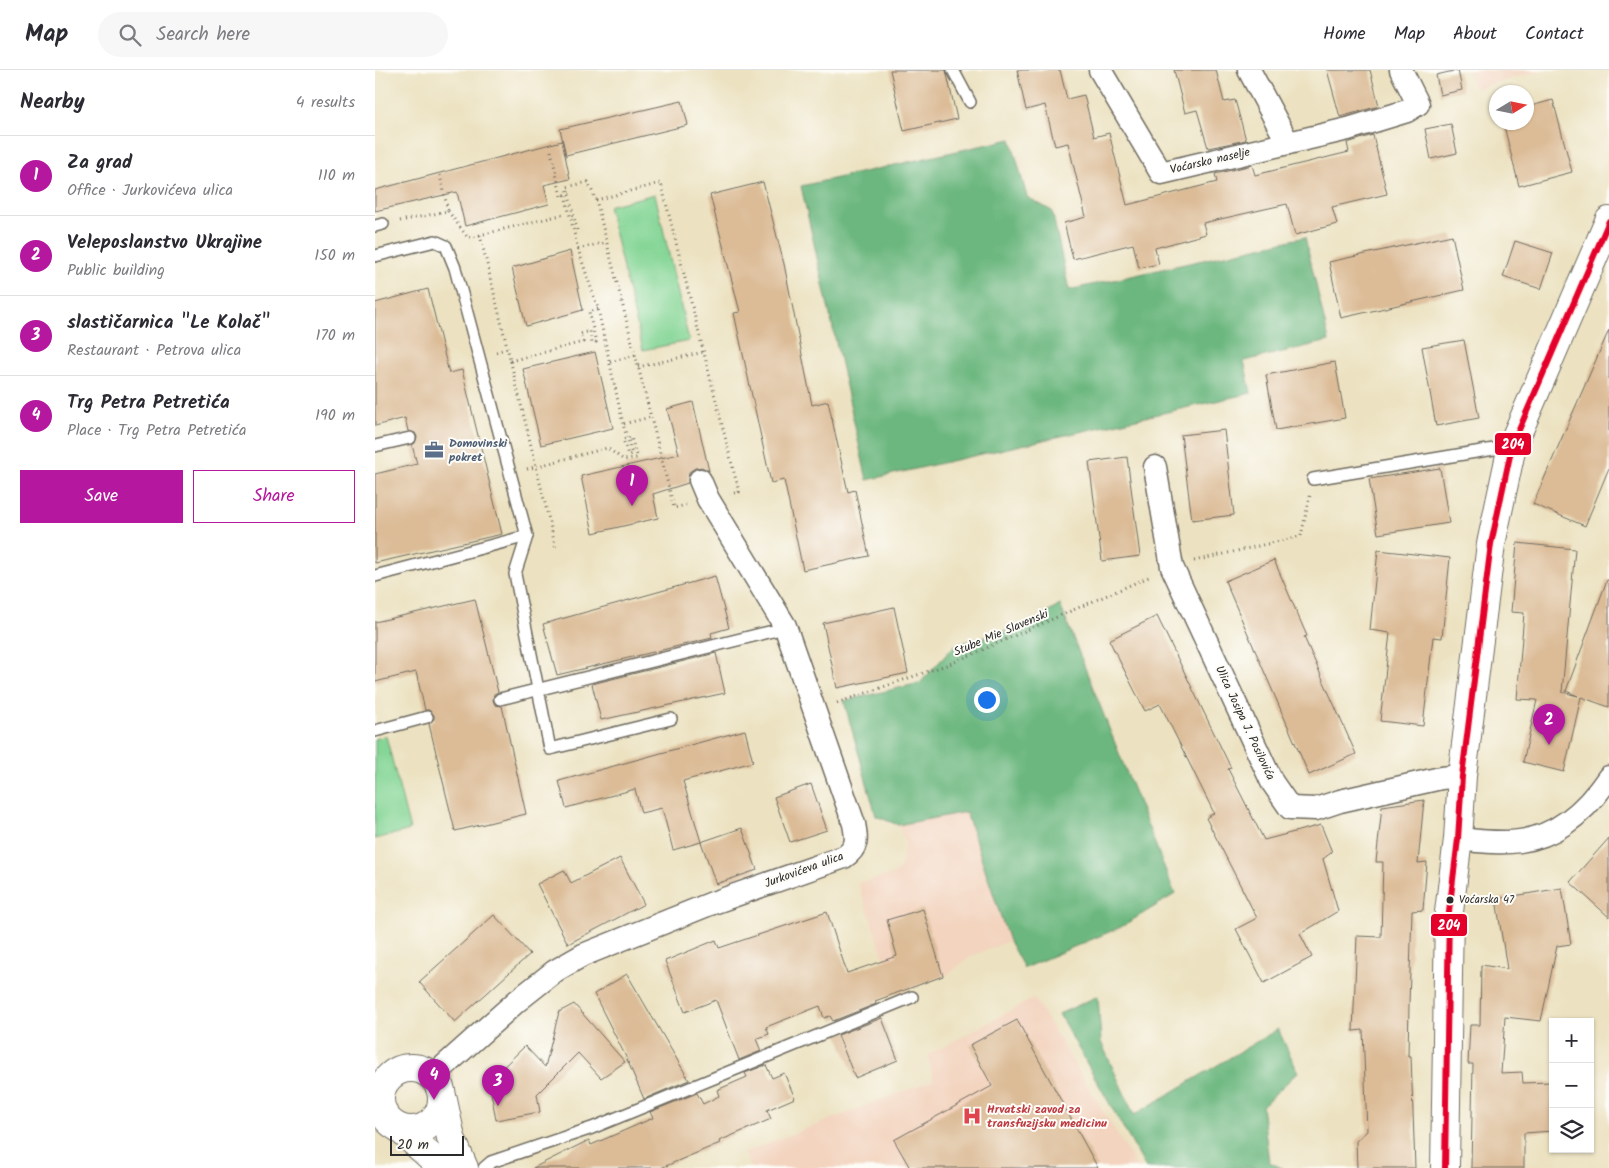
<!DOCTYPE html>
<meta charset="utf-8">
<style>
:root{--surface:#fff;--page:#f7f7f7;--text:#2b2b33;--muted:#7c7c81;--line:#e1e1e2;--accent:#b5179e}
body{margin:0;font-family:Kalam,sans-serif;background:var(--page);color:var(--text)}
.controls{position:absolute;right:15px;bottom:15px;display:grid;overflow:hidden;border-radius:0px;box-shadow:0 1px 4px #0004}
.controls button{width:45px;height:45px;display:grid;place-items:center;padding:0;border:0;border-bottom:1px solid var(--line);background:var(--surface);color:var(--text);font:25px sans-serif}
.compass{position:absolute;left:1114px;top:15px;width:45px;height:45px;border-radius:50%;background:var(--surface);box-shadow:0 1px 4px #0004;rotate:80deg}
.scale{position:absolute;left:15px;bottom:12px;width:74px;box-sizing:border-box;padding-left:5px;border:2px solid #2b2b2b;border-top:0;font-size:14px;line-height:18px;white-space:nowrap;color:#2b2b2b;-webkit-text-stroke:4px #fdfcf7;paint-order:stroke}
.you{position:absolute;left:611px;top:629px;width:18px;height:18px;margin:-12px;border:4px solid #fff;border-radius:50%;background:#1a73e8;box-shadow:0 0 0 8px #1a73e833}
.badge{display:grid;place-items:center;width:32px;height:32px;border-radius:50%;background:var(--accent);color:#fff;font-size:16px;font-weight:700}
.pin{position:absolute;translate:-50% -41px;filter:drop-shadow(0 1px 2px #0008)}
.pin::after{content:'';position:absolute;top:26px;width:18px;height:15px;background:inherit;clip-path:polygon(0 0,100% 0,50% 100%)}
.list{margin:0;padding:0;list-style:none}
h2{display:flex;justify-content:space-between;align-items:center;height:65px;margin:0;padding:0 20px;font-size:21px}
h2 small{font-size:16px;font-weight:400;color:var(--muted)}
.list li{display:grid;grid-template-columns:32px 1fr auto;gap:15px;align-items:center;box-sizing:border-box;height:80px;padding:0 20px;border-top:1px solid var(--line)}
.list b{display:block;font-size:19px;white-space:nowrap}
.list p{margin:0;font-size:16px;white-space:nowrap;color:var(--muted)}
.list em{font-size:16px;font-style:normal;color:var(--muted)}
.actions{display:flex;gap:10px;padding:15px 20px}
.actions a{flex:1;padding:11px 0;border:1px solid var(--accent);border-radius:0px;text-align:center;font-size:18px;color:var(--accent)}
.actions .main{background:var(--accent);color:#fff}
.icon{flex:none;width:28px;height:28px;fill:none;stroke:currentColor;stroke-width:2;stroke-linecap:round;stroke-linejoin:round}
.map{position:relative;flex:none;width:1234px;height:1098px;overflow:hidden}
header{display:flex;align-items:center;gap:30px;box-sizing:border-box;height:70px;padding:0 25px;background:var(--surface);border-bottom:1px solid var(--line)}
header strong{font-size:24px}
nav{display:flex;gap:28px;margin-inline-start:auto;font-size:18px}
.search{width:350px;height:45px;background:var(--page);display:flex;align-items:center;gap:12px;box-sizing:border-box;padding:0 18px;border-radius:28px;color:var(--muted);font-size:19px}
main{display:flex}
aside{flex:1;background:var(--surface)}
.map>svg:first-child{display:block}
.built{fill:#f3d4bf}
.green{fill:#85d696;stroke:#588060}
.forest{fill:#6cb77f;stroke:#4c7155}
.building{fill:#dcbc97}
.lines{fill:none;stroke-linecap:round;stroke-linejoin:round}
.service-casing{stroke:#6f6b60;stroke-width:14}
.minor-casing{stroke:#6f6b60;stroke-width:25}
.tertiary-casing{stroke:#6f6b60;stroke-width:30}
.secondary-casing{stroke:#6f6b60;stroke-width:30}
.path{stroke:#6f6b60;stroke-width:3;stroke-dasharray:1 4;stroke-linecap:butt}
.service{stroke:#fff;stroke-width:11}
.minor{stroke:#fff;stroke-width:22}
.tertiary{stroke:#fff;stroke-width:28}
.secondary{stroke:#fff;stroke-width:28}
.bus-1-casing{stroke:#fdfcf7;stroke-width:10}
.bus-1{stroke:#e4002b;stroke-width:6}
.bus-dot{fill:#2b2b2b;stroke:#fdfcf7;stroke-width:2}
.labels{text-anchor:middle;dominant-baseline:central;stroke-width:4;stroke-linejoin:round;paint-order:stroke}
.bus-label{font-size:11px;fill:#2b2b2b;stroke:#fdfcf7;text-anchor:start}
.street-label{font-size:12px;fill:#2b2b2b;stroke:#fdfcf7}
.service-label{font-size:12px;font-weight:bold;fill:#4e5e75;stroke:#fdfcf7;text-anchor:start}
.health-label{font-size:12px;font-weight:bold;fill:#be3a42;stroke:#fdfcf7;text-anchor:start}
.line-badge{stroke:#fdfcf7;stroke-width:2}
.badge-label{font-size:14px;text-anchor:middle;font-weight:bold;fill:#fff}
</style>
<header>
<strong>Map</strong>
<div class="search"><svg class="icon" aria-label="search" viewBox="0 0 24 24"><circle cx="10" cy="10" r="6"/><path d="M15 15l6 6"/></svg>Search here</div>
<nav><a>Home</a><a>Map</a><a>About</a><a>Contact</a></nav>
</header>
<main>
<aside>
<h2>Nearby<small>4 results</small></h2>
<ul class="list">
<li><span class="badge">1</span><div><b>Za grad</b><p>Office · Jurkovićeva ulica</p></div><em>110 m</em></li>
<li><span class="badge">2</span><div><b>Veleposlanstvo Ukrajine</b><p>Public building</p></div><em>150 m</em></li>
<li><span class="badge">3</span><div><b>slastičarnica &quot;Le Kolač&quot;</b><p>Restaurant · Petrova ulica</p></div><em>170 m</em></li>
<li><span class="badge">4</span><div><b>Trg Petra Petretića</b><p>Place · Trg Petra Petretića</p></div><em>190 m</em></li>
</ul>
<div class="actions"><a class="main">Save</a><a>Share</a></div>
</aside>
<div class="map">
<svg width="1234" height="1098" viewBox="0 0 1234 1098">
<rect width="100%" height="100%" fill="#fdfcf7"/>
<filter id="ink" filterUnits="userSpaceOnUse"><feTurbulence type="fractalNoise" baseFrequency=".02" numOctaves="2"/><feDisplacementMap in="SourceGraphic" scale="10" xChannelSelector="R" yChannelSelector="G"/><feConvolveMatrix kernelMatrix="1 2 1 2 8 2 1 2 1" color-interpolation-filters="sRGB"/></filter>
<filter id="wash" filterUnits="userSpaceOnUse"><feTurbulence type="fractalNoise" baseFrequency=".0096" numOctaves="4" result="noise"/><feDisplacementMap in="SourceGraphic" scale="20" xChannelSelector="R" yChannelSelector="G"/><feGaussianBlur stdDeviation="1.12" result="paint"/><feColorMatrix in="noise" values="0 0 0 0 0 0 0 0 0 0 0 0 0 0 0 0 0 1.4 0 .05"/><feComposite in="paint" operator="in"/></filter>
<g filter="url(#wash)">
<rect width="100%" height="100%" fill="#ece2c1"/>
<!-- built -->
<g class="built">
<polygon points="1092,0 1168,0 1100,19"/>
<polygon points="591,741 634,871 595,887 573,904 521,923 483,813 520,804 526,797 530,773 523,755"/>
<polygon points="659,928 763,1098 376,1098 368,1083 558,1010 553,985"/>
</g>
<!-- green -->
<g class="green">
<polygon points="280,124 314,271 268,280 233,136"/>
<polygon points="11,666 35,760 0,769 0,669"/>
</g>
<!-- forest -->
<g class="forest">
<polygon points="636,69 652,127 677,141 694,220 930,167 954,271 869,291 876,323 492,410 426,116"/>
<polygon points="685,535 800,824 746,857 649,898 634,871 591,742 523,755 501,746 469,631 545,613 580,575 653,555"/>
<polygon points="723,926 726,972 759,1045 903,959 923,1002 887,1036 894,1092 907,1098 771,1098 684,944"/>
</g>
<g id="blocks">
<!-- building -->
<g class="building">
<polygon points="515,0 571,0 582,49 529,61"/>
<polygon points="642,0 685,0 692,29 709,25 719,67 734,63 752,135 842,112 840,104 877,95 880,105 974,82 972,73 998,65 1012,124 957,137 962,154 920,165 912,134 828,153 831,164 780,178 784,194 764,198 758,174 698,189 689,153 711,147 693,73 680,76 670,35 651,40"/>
<polygon points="799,0 841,0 849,32 860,30 871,70 833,78 822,40 810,43"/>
<polygon points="952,0 995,0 1004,36 965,47"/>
<polygon points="1083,0 1087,20 1065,25 1061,5"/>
<polygon points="1178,30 1197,102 1144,116 1128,52 1152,52 1152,37"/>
<polygon points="307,31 313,55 191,85 185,59"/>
<polygon points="1076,54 1082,83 1056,89 1050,59"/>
<polygon points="187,71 195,109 169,115 174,134 90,156 82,122 0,141 0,120"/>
<polygon points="388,112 409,194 437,335 453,331 473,422 480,420 494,486 428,500 409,410 396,413 359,243 365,242 335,125"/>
<polygon points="1077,165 1089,220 966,248 954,192"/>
<polygon points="1140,171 1178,183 1166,219 1128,207"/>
<polygon points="195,181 208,240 151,256 137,198"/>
<polygon points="53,219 74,303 87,300 127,464 0,493 0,404 42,394 37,375 40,373 42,367 40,363 33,361 30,348 0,356 0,233"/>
<polygon points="1234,260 1234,398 1210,456 1158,434"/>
<polygon points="1089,270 1104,348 1061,356 1047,277"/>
<polygon points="220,282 238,358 166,375 148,299"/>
<polygon points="960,292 970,348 901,360 891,305"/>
<polygon points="318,332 334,401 327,397 320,398 314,402 313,413 278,424 283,448 218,463 206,406 304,384 292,339"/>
<polygon points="849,360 859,445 817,450 806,365"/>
<polygon points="752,387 765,486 727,491 714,392"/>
<polygon points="1065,398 1074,453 1003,464 994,409"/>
<polygon points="1142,473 1200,479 1187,622 1203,626 1191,621 1232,510 1234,510 1234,637 1206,627 1189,702 1148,692 1162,630 1142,629 1149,543 1136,542"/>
<polygon points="1003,480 1075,488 1067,568 1058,567 1048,656 1005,651 1015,563 995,560"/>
<polygon points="899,490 932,566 929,567 981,684 934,705 850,511"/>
<polygon points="340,506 354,558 336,563 337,568 182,605 168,554"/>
<polygon points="100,529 123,622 119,624 118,630 120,635 127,636 151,744 80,761 54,654 59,649 59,645 54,640 50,640 41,602 0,612 0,552"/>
<polygon points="519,537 533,603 462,618 448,553"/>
<polygon points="782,546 856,698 853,699 889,770 946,755 957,782 948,789 963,841 925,864 937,887 889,913 861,859 882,848 831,748 839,743 785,634 770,641 734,570"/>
<polygon points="341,583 350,623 226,650 217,614"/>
<polygon points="370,660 378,692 308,711 326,772 298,780 287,738 266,743 260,719 191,738 184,711"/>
<polygon points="436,714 452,760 415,772 399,727"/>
<polygon points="1049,730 1043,793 1052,792 1048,840 1037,841 1034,934 1033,986 1036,986 1040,1098 982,1098 981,1071 992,1061 988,960 978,961 982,866 1006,867 1008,792 1001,792 1007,736"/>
<polygon points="367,758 382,800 341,814 326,772"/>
<polygon points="1234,768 1234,847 1195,812"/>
<polygon points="245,788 269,834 193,874 162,814 189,800 196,813"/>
<polygon points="1187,818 1196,874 1182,876 1166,951 1130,947 1126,1003 1147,1002 1148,1013 1176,1012 1178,1061 1149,1063 1149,1098 1096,1098 1098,994 1093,994 1095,955 1105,955 1106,895 1132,899 1121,829"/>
<polygon points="548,839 568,906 500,931 501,934 458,951 455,946 449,948 445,936 391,957 394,964 381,969 386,981 364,990 341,930 310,942 290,891 341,870 344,878 452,842 472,903 522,886 512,850"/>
<polygon points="119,845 155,884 80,952 44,912"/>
<polygon points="252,904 314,1010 269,1029 250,985 219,924"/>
<polygon points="199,934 250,992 226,1008 203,983 162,1024 165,1042 121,1050 114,1011 150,976 170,997 184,942"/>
<polygon points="507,948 523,990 480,1008 463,965"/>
<polygon points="642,950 723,1098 535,1098 519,1070 617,1016 595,975"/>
<polygon points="391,995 397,1008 409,1003 420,1028 392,1040 396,1049 344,1071 345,1073 286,1098 158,1098 214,1070 216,1075 278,1048 275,1042 322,1023 328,1034 344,1026 342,1020 372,1007 370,1003"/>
</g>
</g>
</g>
<g filter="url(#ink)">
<use href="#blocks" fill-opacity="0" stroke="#6f6b60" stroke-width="1"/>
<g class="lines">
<!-- service casing -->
<g class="service-casing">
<g id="service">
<polyline points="578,0 595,32"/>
<polyline points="0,156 8,154"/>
<polyline points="0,186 60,171 71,176 80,198 152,466 140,504 175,679 296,649"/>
<polyline points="0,376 35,368"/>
<polyline points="938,409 1137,376"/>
<polyline points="0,506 152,466"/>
<polyline points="125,629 398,561 410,556"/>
<polyline points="0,661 52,647"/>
<polyline points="109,1098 116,1092 217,1058 537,927"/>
</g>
</g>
<!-- minor casing -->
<g class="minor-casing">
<g id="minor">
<polyline points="725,0 786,103 973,59 1032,41 1043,34 1026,0"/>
<polyline points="874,0 913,73"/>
<polyline points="780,397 797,497 897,712 915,738 941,739 965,731 1066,708 1087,706"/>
<path d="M1083,769C1103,771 1125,774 1145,771C1184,766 1213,738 1234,707"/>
<path d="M58,1006L142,931L180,901L208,885L335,834L469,787C483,778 482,769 479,754L410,556L333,429L325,410"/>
</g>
</g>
<!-- tertiary casing -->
<g class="tertiary-casing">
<polyline id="tertiary" points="1070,1098 1074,842 1083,769 1087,706 1116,474 1137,376 1234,151"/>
</g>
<!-- secondary casing -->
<g class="secondary-casing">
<g id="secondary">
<circle cx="36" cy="1029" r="31"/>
<polyline points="68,1030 76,1068 89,1098"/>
<polyline points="24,1058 68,1098"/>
</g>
</g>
<!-- path -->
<g class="path">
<polyline points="176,81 186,126 195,123"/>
<polyline points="190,125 203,179 223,239 248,354"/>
<polyline points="221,130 286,113 364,422 355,424"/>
<polyline points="73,141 93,168 190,144"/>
<polyline points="25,151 73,141 64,101"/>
<polyline points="202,160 192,117 213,112 221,130 299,438 311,435"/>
<polyline points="105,165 181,479"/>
<polyline points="203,179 231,172"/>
<polyline points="121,282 133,278"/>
<polyline points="135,291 208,272 205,264 215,261 217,273 221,272 214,242 223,239"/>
<polyline points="235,292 260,285"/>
<polyline points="263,297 329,282"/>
<polyline points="152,399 232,378 249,390 262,388 256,367 248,369 253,385 257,384 248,354 276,347"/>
<polyline points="819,491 926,466 935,425"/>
<polyline points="462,633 577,593 776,506"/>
</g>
<!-- service -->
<use href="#service" class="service"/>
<!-- minor -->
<use href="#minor" class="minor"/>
<!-- tertiary -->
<use href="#tertiary" class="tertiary"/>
<!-- secondary -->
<use href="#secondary" class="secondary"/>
<!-- bus-1 casing -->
<g class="bus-1-casing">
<polyline id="bus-1" points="1070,1098 1074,842 1083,769 1087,706 1116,474 1137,376 1234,151"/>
</g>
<!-- bus-1 -->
<use href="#bus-1" class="bus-1"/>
</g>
</g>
<!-- icons -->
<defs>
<g id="office-bare" transform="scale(1.5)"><path d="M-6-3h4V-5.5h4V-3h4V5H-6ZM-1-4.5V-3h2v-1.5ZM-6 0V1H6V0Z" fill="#5c6f8a" stroke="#fdfcf7" stroke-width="2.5" paint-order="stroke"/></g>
<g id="hospital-bare" transform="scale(1.5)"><path d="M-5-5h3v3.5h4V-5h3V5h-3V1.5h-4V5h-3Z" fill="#e0444e" stroke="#fdfcf7" stroke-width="2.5" paint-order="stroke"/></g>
</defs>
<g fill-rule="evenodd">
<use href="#office-bare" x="59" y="380"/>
<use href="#hospital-bare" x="597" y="1046"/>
</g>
<!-- markers -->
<circle class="bus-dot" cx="1075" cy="830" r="4.5"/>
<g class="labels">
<!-- bus labels -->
<g class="bus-label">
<text x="1084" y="830">Voćarska 47</text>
</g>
<!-- street labels -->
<g class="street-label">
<text transform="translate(835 91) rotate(-13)">Voćarsko naselje</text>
<text transform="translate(626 563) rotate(-23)">Stube Mie Slavenski</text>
<text transform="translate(870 653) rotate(65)">Ulica Josipa J. Posilovića</text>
<text transform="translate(429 800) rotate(-20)">Jurkovićeva ulica</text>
</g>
<!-- service labels -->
<g class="service-label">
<text x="74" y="373">Domovinski<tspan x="74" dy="14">pokret</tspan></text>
</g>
<!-- health labels -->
<g class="health-label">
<text x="612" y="1039">Hrvatski zavod za<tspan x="612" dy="14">transfuzijsku medicinu</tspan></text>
</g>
</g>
<g class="line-badge">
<rect x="1119" y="362" width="38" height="24" rx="5" fill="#e4002b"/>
<rect x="1055" y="843" width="38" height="24" rx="5" fill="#e4002b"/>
</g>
<g class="badge-label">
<text x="1138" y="379">204</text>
<text x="1074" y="860">204</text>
</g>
</svg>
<div class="controls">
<button>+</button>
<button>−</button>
<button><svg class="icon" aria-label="layers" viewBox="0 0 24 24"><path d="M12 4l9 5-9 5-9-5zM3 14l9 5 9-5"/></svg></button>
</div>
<svg class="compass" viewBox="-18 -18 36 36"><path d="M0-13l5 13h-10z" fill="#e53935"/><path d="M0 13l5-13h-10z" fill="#7c7c81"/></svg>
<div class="scale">20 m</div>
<div class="you"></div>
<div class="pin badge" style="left:257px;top:436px">1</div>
<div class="pin badge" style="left:1174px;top:675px">2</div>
<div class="pin badge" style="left:123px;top:1036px">3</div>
<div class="pin badge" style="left:59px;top:1030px">4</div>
</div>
</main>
